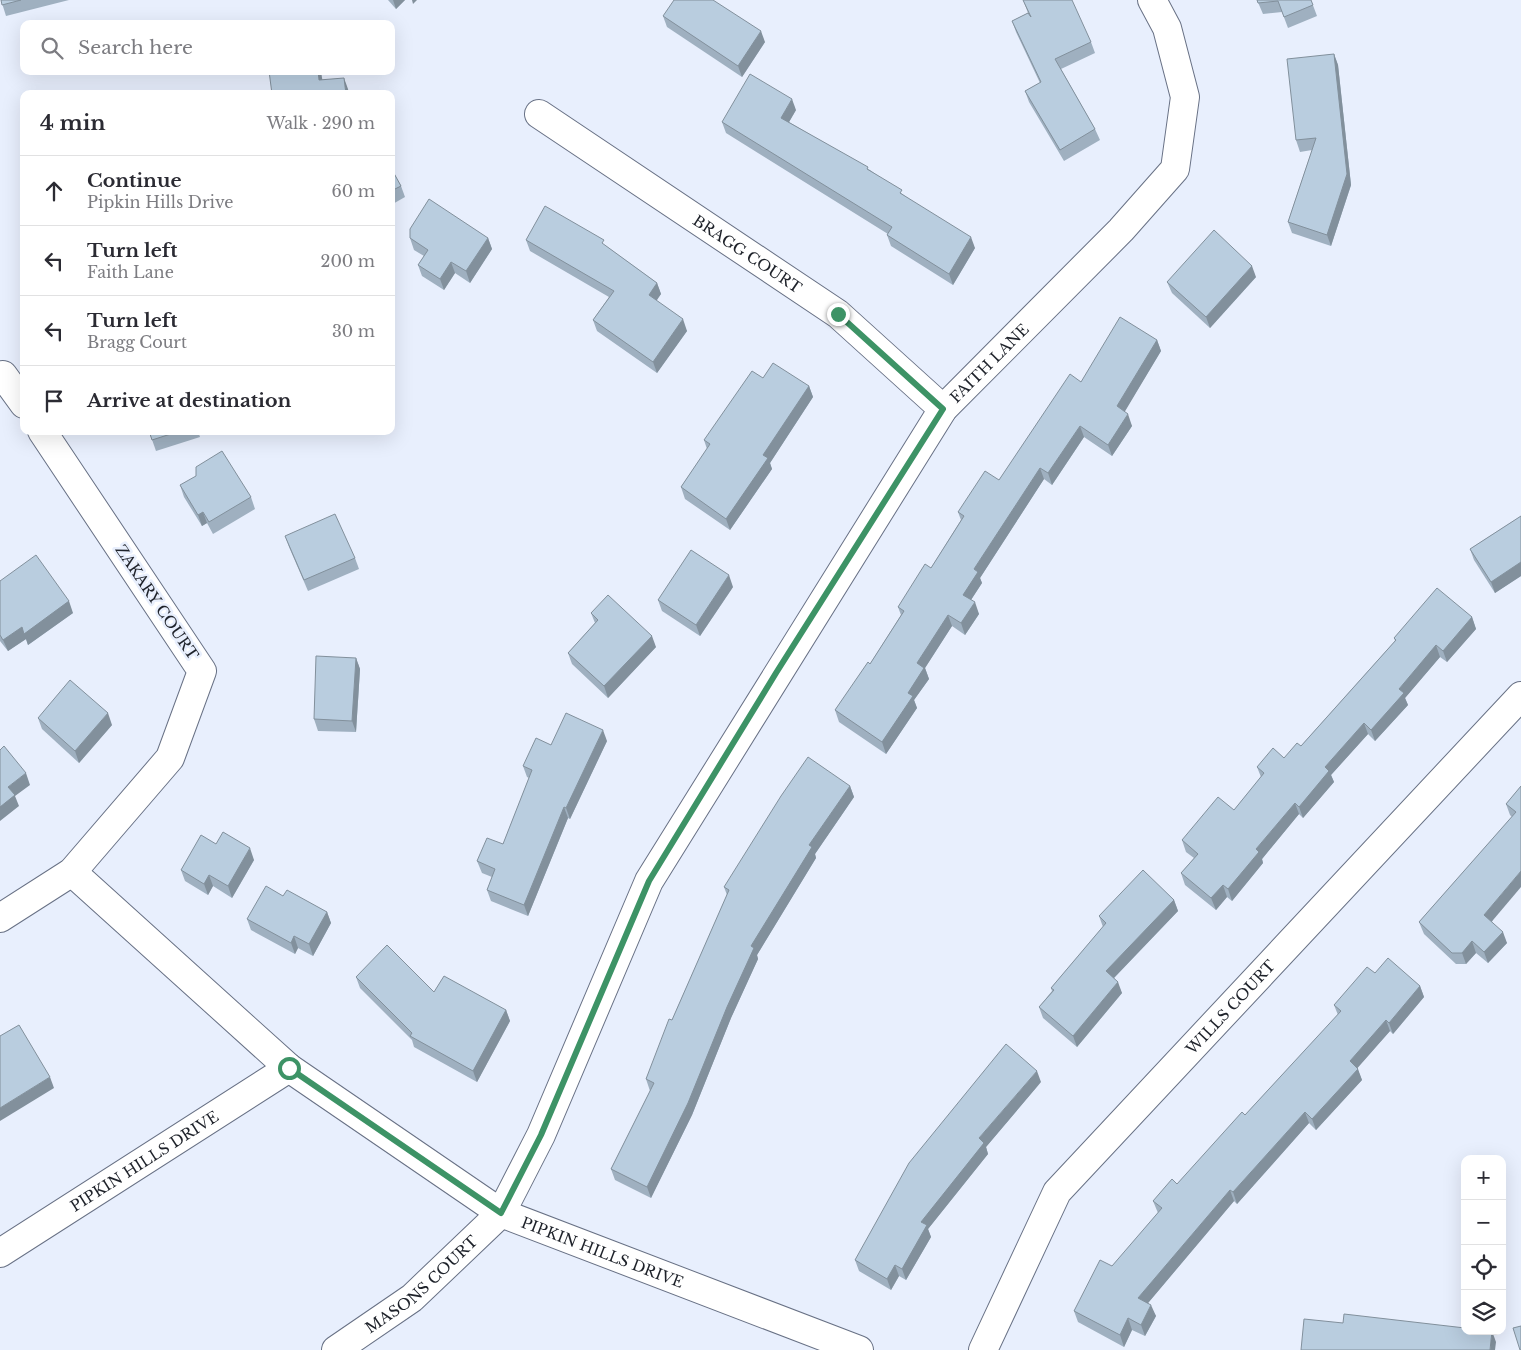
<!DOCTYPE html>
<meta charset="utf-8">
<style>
:root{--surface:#fff;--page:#f7f7f7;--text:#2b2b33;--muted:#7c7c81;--line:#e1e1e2}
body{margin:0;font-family:"Libre Baskerville",serif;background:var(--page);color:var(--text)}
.controls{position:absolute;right:15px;bottom:15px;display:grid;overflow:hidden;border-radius:10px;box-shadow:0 5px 20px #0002}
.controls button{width:45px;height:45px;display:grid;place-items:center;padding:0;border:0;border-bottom:1px solid var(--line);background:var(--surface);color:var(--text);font:25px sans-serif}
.stop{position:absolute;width:15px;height:15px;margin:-11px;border:4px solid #3d9366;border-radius:50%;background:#fff}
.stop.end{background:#3d9366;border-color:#fff;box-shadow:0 1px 5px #0008}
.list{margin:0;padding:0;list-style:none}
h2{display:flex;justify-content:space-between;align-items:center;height:65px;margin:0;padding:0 20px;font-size:21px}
h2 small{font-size:16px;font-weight:400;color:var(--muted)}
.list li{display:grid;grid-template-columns:32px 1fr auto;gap:15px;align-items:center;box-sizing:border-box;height:70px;padding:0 20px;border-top:1px solid var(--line)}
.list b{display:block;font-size:19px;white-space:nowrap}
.list p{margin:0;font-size:16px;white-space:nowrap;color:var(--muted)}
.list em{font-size:16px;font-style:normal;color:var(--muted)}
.icon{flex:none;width:28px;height:28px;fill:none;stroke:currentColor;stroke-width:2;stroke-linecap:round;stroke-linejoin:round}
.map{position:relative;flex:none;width:1521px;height:1350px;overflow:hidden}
.search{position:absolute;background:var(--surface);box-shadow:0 5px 20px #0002;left:20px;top:20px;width:375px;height:55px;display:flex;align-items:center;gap:12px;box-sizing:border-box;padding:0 18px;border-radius:10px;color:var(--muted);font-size:19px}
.panel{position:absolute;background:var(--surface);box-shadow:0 5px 20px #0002;left:20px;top:90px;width:375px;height:345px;border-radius:10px}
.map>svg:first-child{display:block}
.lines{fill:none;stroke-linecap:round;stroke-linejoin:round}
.minor-casing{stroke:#687185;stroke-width:30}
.minor{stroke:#fff;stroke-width:28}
.wall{fill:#9fb0c0}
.shaded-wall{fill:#82909c}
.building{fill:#b9cddf;stroke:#82909c}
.route{stroke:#3d9366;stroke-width:6}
.labels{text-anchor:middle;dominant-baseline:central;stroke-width:5;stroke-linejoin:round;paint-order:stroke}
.street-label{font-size:15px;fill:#1e222a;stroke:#e8effd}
</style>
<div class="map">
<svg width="1521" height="1350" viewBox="0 0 1521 1350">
<rect width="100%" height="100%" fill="#e8effd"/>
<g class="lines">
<!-- minor casing -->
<g class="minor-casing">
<g id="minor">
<path id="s1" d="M539,114L838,314L943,409"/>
<polyline points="3,375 24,404"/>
<path id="s2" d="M72,872L289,1068L501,1213L859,1350"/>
<polyline points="0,918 72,872 170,758 202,671 42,431"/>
<path id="s3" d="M0,1253L289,1068"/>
<path id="s4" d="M336,1350L412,1298L501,1213L541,1135L649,881L943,409L1121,230L1175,169L1185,97L1167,28L1152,0"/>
<path id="s5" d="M983,1350L1057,1192L1521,696"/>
</g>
</g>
<!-- minor -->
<use href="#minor" class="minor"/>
</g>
<!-- wall -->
<g class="wall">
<polygon points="1,0 69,0 6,16"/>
<polygon points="388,0 405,0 396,9"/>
<polygon points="1023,0 1091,42 1095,53 1061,69 1095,129 1100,140 1064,161 1029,102 1025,91 1040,83 1016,32 1012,21 1028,13"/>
<polygon points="1257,0 1311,0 1317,16 1288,28 1282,12 1263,14"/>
<polygon points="663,16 765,42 742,77 667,27"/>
<polygon points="1334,54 1338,65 1351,185 1331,246 1292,233 1288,222 1312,150 1300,152 1296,140"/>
<polygon points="796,110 789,122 870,170 975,248 953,285 891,246 887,235 888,234 726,133 722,122"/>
<polygon points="391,168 401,186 405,197 391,205"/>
<polygon points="410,238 488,238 492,249 470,283 455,273 444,290 422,276 418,265 424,256 414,250"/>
<polygon points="526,240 606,246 657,283 661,294 656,300 687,331 657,373 597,331 593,320 609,297 530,251"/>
<polygon points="1256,277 1210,328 1172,293 1167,282"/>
<polygon points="1157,340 1161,351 1124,412 1132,426 1112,456 1084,437 1052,485 1044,479 980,578 982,583 971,600 979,614 965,635 952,626 925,668 929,679 914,700 917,708 886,754 839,722 835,710 870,664 901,615 898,607 931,568 961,520 958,512 999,480 1081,382"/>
<polygon points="763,378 809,386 813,397 770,463 772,469 730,530 685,499 681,487 707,449 704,440"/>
<polygon points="149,431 198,431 200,437 156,451"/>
<polygon points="180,485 251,497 255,509 213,534 207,523 202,526 184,497"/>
<polygon points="1521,516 1521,576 1495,593 1474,560 1470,549"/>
<polygon points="285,536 355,558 359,569 308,591 289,547"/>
<polygon points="0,581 73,613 28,645 26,639 8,651 0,641"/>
<polygon points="733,587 700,636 662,611 658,600"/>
<polygon points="591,613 656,647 608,698 572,664 568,653 595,623"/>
<polygon points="1472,617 1476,629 1447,662 1440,657 1405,698 1408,705 1375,741 1368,734 1331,775 1334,782 1303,818 1299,814 1262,859 1263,863 1232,901 1227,897 1216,910 1185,885 1181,873 1194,858 1186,852 1182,840 1234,810 1261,777 1257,767 1284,758 1301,746 1395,641 1394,638"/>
<polygon points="356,658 360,669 356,732 318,731 314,719"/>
<polygon points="38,718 112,725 79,763 42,729"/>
<polygon points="607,741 570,819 568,818 528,916 491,901 487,890 492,877 482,873 477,861 503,844 529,778 527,777 523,766 551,745"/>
<polygon points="850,786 854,797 815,854 816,858 757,955 758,959 731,1018 692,1115 651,1198 615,1180 611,1169 650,1091 646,1079 727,895 724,887"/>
<polygon points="1521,786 1492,922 1507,943 1488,963 1476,953 1466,964 1456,964 1424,934 1419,922 1512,817 1510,815 1506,804"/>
<polygon points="216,844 254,860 232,898 213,886 208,895 185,881 181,870"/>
<polygon points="283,896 327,912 331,923 313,956 298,948 295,954 251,930 247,919"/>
<polygon points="1174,900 1178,911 1114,978 1122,993 1077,1047 1043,1018 1039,1007 1052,991 1051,988 1103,927 1099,916"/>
<polygon points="1375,973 1420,986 1424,997 1393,1034 1390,1031 1357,1068 1362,1080 1316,1130 1309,1123 1237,1204 1234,1201 1148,1303 1156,1316 1145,1336 1132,1330 1124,1347 1078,1322 1074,1311 1158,1213 1153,1201 1177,1184 1245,1115 1338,1015 1334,1005"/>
<polygon points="356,977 434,992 506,1010 510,1021 477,1082 414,1047 412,1040 360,988"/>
<polygon points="1041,1082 986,1147 988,1154 928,1229 931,1237 906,1280 899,1276 891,1290 859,1271 855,1260"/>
</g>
<!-- shaded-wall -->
<g class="shaded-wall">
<polygon points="393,0 405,0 396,9"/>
<polygon points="412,0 417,0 413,4"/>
<polygon points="761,31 765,42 742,77 738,66"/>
<polygon points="1334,54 1338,65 1351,185 1331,246 1327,235"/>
<polygon points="318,71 321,71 324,91 319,80"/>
<polygon points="344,78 348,89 349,94 346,94"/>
<polygon points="792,99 796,110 785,129 781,118"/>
<polygon points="971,237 975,248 953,285 949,274"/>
<polygon points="488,238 492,249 470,283 466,271"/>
<polygon points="451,262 455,273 444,290 440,279"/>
<polygon points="1252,266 1256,277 1210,328 1206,317"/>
<polygon points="657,283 661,294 653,306 649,295"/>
<polygon points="683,319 687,331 657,373 653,362"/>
<polygon points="1157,340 1161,351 1121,418 1117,406"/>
<polygon points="809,386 813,397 770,463 772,469 730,530 726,519 763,455"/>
<polygon points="1128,414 1132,426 1112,456 1108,445"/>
<polygon points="1080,426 1084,437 1052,485 1048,473"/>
<polygon points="1040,468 1044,479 980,578 982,583 967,606 963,595 974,569"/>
<polygon points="203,512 207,523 202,526 198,515"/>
<polygon points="1521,562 1521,576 1495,593 1491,582"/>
<polygon points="729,575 733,587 700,636 696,625"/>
<polygon points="69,601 73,613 28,645 26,639 8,651 3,640 22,627"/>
<polygon points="975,602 979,614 965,635 961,623"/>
<polygon points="948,615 952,626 925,668 929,679 914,700 917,708 886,754 882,742 908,693 917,663"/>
<polygon points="1472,617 1476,629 1447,662 1443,651"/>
<polygon points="652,636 656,647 608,698 604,686"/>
<polygon points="1436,645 1440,657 1405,698 1408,705 1375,741 1371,730 1399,689"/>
<polygon points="356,658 360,669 356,732 352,721"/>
<polygon points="108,713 112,725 79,763 75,751"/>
<polygon points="1364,723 1368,734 1331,775 1334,782 1303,818 1299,807 1325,767"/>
<polygon points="603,730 607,741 570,819 566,808"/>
<polygon points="26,773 30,785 15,796 19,806 0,821 0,807 8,787"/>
<polygon points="850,786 854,797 815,854 816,858 757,955 758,959 731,1018 692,1115 651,1198 647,1187 751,946 809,845"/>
<polygon points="1295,803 1299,814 1262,859 1263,863 1232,901 1228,889 1256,849"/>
<polygon points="564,807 568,818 528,916 524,905"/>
<polygon points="250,848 254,860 232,898 228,886"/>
<polygon points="1521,871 1521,887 1488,926 1484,915"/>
<polygon points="209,875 213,886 208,895 204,884"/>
<polygon points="1223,885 1227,897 1216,910 1211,898"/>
<polygon points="1174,900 1178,911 1110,982 1106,971"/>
<polygon points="327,912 331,923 313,956 309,944"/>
<polygon points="1503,932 1507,943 1488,963 1484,952"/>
<polygon points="294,936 298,948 295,954 291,943"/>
<polygon points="1472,941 1476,953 1466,964 1462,953"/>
<polygon points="1118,982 1122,993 1077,1047 1073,1036"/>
<polygon points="1420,986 1424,997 1393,1034 1389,1023"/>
<polygon points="506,1010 510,1021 477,1082 473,1071"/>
<polygon points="1386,1020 1390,1031 1354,1072 1350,1061"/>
<polygon points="1358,1069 1362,1080 1316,1130 1312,1119"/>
<polygon points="1037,1071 1041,1082 986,1147 988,1154 928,1229 931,1237 906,1280 902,1269 921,1222 979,1138"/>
<polygon points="50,1077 54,1088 0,1121 0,1108"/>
<polygon points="1305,1112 1309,1123 1237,1204 1233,1192"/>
<polygon points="1230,1190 1234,1201 1143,1309 1138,1298"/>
<polygon points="895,1265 899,1276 891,1290 887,1279"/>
<polygon points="1151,1305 1156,1316 1145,1336 1141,1325"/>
<polygon points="1128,1318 1132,1330 1124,1347 1120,1335"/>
<polygon points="1492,1331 1496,1342 1495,1350 1490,1350"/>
</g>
<!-- building -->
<g class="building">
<polygon points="1,0 21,0 2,5"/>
<polygon points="674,0 713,0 761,31 738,66 663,16"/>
<polygon points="1023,0 1072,0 1091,42 1055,59 1095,129 1060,150 1025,91 1041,82 1012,21 1028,13 1031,17"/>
<polygon points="1257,0 1311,0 1313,5 1284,17 1278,1 1258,3"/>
<polygon points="1334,54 1347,174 1327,235 1288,222 1316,138 1296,140 1287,59"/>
<polygon points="269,71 318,71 319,80 344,78 346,94 272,94"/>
<polygon points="750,74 792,99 781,118 868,167 867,169 902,190 900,193 971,237 949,274 887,235 892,227 722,122"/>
<polygon points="391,168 401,186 391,191"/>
<polygon points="429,199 488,238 466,271 451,262 440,279 418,265 428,250 410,238 410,229"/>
<polygon points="545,206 604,240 602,243 657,283 649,295 683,319 653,362 593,320 614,291 526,240"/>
<polygon points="1214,230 1252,266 1206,317 1167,282"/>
<polygon points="1120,317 1157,340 1117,406 1128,414 1108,445 1080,426 1048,473 1040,468 974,569 978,572 963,595 975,602 961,623 948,615 917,663 924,668 908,693 913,696 882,742 835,710 868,662 870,664 904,611 898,607 925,564 931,568 964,516 958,512 985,471 999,480 1070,374 1081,382"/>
<polygon points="773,363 809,386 763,455 768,458 726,519 681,487 710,444 704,440 752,371 763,378"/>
<polygon points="149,431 180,431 152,440"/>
<polygon points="222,451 251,497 209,522 203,512 198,515 180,485 196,476 196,467"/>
<polygon points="335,514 355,558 304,580 285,536"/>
<polygon points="1521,516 1521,562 1491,582 1470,549"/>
<polygon points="691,550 729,575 696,625 658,600"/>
<polygon points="36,555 69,601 24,634 22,627 3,640 0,635 0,581"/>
<polygon points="1437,588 1472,617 1443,651 1436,645 1399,689 1404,693 1371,730 1364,723 1325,767 1329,771 1299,807 1295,803 1256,849 1259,852 1228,889 1223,885 1211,898 1181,873 1198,854 1182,840 1218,797 1234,810 1264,773 1257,767 1273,748 1284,758 1297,743 1301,746 1396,640 1394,638"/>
<polygon points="608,595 652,636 604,686 568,653 598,620 591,613"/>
<polygon points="316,656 356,658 352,721 314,719"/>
<polygon points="70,680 108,713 75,751 38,718"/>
<polygon points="566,713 603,730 566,808 564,807 524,905 487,890 495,869 477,861 487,838 503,844 532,770 523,766 536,738 551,745"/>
<polygon points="4,746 26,773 8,787 15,795 0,807 0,750"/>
<polygon points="808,757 850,786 809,845 812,847 751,946 754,948 727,1007 688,1103 647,1187 611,1169 654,1083 646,1079 669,1019 672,1020 729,890 724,887 781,796"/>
<polygon points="1521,786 1521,871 1484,915 1503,932 1484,952 1472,941 1462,953 1452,953 1419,922 1516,812 1506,804"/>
<polygon points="223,832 250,848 228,886 209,875 204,884 181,870 201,835 216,844"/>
<polygon points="1143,870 1174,900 1106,971 1118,982 1073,1036 1039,1007 1054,990 1051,988 1106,923 1099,916"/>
<polygon points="266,886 283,896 287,890 327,912 309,944 294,936 291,943 247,919"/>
<polygon points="387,945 434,992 444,976 506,1010 473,1071 410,1036 412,1033 356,977"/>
<polygon points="1388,958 1420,986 1389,1023 1386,1020 1350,1061 1358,1069 1312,1119 1305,1112 1233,1192 1230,1190 1138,1298 1151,1305 1141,1325 1128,1318 1120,1335 1074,1311 1100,1260 1112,1266 1162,1208 1153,1201 1172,1179 1177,1184 1242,1112 1245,1115 1341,1011 1334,1005 1367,967 1375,973"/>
<polygon points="19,1025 50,1077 0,1108 0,1036"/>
<polygon points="1006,1044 1037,1071 979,1138 984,1143 921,1222 927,1225 902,1269 895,1265 887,1279 855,1260 909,1163"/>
<polygon points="1344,1314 1465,1328 1465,1331 1492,1331 1490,1350 1301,1350 1304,1319 1343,1323"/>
<polygon points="1521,1326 1521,1350 1520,1350 1513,1328"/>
</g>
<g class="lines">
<!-- route -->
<polyline class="route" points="289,1068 501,1213 541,1135 649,881 776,673 943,409 838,314"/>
</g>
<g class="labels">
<!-- street labels -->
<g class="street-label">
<text stroke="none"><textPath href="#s1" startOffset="251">BRAGG COURT</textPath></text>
<text stroke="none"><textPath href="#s4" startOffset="1200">FAITH LANE</textPath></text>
<text transform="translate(157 602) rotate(56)">ZAKARY COURT</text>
<text stroke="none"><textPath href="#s5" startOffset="428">WILLS COURT</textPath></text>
<text stroke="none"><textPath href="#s3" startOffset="171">PIPKIN HILLS DRIVE</textPath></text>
<text stroke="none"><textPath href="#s2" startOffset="658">PIPKIN HILLS DRIVE</textPath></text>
<text stroke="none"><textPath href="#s4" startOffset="108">MASONS COURT</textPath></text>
</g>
</g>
</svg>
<div class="controls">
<button>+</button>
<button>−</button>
<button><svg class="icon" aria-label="locate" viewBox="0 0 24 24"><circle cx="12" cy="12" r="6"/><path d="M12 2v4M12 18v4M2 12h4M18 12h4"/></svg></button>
<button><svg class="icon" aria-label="layers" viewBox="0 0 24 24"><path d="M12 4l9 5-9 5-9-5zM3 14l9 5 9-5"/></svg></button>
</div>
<div class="stop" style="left:289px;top:1068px"></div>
<div class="stop end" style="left:838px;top:314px"></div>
<div class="search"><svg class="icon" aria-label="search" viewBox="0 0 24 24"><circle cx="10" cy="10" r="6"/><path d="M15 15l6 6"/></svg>Search here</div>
<section class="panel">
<h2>4 min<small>Walk · 290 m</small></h2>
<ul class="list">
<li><svg class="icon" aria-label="ahead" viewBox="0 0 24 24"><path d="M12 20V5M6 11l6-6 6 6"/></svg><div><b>Continue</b><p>Pipkin Hills Drive</p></div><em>60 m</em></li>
<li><svg class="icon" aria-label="left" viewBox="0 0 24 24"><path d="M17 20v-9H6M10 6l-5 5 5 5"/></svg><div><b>Turn left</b><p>Faith Lane</p></div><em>200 m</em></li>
<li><svg class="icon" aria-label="left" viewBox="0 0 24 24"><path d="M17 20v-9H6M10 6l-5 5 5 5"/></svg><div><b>Turn left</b><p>Bragg Court</p></div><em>30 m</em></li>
<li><svg class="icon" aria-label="arrive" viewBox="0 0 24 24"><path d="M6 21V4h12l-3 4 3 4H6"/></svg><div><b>Arrive at destination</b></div></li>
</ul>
</section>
</div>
